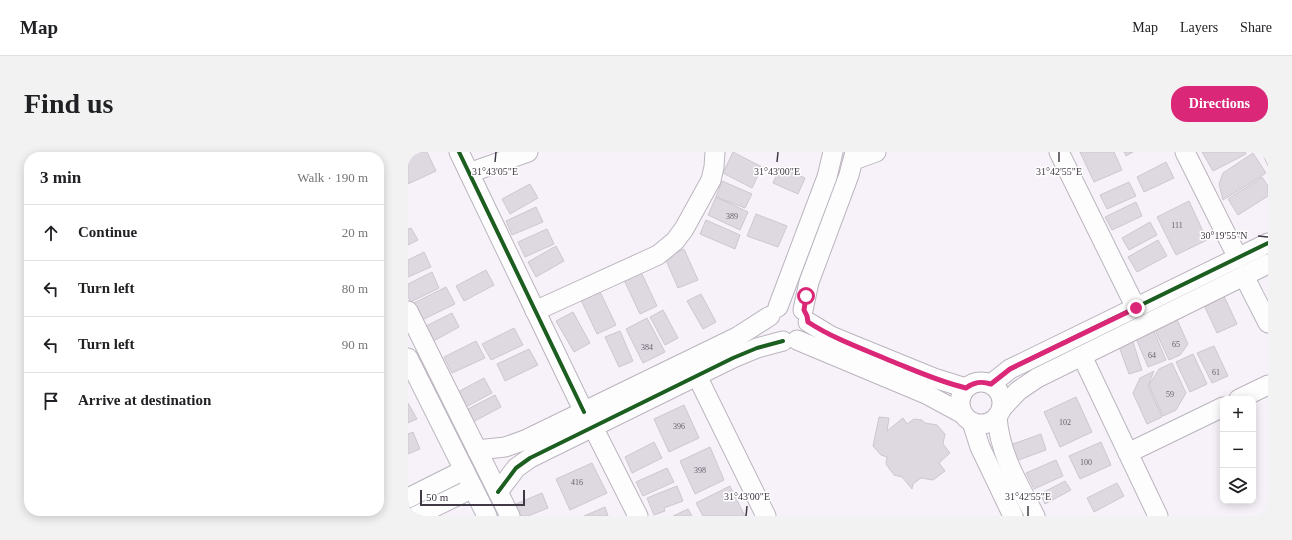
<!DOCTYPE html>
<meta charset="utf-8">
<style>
:root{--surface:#fff;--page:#f2f2f2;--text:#202124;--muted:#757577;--line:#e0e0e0;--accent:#db2777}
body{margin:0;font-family:Georgia,serif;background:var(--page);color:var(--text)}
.controls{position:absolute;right:12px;bottom:12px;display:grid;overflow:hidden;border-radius:8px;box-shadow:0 2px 10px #0003}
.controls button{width:36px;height:36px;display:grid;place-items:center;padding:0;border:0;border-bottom:1px solid var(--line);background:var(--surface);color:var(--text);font:20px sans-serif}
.scale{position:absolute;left:12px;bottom:10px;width:105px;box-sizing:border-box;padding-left:4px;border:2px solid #413845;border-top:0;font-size:11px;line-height:14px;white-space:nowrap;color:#413845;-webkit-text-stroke:3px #fff;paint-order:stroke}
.stop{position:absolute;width:12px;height:12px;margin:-9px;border:3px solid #db2777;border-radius:50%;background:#fff}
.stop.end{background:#db2777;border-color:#fff;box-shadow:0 1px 4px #0008}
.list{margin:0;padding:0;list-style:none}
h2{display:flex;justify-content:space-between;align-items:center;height:52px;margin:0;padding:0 16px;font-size:17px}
h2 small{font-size:13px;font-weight:400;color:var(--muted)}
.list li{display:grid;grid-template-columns:26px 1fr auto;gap:12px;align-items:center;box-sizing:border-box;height:56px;padding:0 16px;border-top:1px solid var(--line)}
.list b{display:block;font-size:15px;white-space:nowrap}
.list em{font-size:13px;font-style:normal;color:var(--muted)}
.icon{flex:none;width:22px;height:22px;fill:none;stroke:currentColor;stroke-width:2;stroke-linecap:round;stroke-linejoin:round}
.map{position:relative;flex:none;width:860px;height:364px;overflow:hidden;border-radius:16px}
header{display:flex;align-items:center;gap:24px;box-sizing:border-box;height:56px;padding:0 20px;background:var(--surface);border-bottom:1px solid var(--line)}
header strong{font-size:19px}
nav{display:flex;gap:22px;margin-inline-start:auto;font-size:14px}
.intro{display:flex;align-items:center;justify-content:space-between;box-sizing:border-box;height:96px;padding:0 24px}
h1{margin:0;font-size:28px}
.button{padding:10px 18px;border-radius:16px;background:var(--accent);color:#fff;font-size:14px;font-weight:700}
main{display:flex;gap:24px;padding:0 24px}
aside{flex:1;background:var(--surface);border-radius:16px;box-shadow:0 2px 10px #0003}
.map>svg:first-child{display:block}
.building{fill:#ded8e1;stroke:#cdc7cf}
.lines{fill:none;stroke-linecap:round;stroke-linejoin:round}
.minor-casing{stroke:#bab4be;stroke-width:21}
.minor{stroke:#fefdfe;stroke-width:19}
.cycleway-casing{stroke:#fff;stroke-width:6}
.cycleway{stroke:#1b5e20;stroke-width:4}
.route{stroke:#db2777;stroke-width:5}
.ticks{fill:none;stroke:#413845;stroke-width:1.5}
.labels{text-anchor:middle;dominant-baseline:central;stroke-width:3;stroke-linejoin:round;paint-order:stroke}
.number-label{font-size:8px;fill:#6a626e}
.ticks-label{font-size:10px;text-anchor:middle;fill:#413845;stroke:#fff;stroke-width:3;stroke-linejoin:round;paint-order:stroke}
</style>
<header>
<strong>Map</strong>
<nav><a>Map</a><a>Layers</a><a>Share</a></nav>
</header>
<div class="intro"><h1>Find us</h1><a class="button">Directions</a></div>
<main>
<aside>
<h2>3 min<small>Walk · 190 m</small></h2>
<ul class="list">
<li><svg class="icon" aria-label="ahead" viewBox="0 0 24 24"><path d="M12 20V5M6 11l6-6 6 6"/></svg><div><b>Continue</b></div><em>20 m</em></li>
<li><svg class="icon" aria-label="left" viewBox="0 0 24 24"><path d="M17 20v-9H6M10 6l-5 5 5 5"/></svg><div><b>Turn left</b></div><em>80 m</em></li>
<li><svg class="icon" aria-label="left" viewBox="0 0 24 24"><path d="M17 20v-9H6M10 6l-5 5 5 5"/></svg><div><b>Turn left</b></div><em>90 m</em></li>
<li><svg class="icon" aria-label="arrive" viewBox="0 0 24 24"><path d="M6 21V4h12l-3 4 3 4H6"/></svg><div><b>Arrive at destination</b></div></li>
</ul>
</aside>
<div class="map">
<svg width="860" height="364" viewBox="0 0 860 364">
<rect width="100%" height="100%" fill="#f7f2f9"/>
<!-- building -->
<g class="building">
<polygon points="0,0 19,0 28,19 0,32"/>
<polygon points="325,0 354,15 344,36 315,21"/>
<polygon points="672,0 706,0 714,18 686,30"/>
<polygon points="716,0 725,0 718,4"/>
<polygon points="794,0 837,0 838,2 805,19"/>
<polygon points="845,1 858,21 815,48 811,32 815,21"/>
<polygon points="860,1 860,14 855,3"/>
<polygon points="758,10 766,26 736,40 729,25"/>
<polygon points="372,15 397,26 390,42 365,31"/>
<polygon points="854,25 860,34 860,44 830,63 820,47"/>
<polygon points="314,29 344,42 337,56 308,45"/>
<polygon points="721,30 728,44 699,57 692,43"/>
<polygon points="122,32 130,46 102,62 94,47"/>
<polygon points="308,45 340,60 332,78 300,63"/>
<polygon points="781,49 799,88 768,103 749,65"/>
<polygon points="728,50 734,64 704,78 697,65"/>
<polygon points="128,55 135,70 104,83 98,69"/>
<polygon points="348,62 379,74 370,95 339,84"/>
<polygon points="298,68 332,83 327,97 292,82"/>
<polygon points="742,70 749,83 721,98 714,86"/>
<polygon points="3,76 10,88 0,93 0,77"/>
<polygon points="139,77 146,92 117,105 110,90"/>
<polygon points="750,88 759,104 729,120 720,105"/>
<polygon points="148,94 156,109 128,125 120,110"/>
<polygon points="276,97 290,128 270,136 257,106"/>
<polygon points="16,100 23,115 0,125 0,108"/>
<polygon points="78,118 86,133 56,149 48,134"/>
<polygon points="24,120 31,136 3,150 0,145 0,132"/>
<polygon points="233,120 249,154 232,162 216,128"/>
<polygon points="38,135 47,152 14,168 6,151"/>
<polygon points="191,138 208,173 189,182 172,146"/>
<polygon points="814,140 829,172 809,181 794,149"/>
<polygon points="293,142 308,170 295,177 279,149"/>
<polygon points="255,158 270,186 257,193 242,165"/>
<polygon points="165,160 182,191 166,200 148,169"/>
<polygon points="44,161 51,175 22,191 14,176"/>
<polygon points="767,163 780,192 772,203 761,208 748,180 749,170"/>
<polygon points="239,166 257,200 235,211 218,177"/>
<polygon points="106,176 115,193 83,208 74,192"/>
<polygon points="745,177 758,208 740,215 727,184"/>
<polygon points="212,179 225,209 211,215 197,185"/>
<polygon points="724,187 734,218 721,222 710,192"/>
<polygon points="68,189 77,206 44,221 36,205"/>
<polygon points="806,194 820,224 804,231 789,201"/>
<polygon points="121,197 130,213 97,229 89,212"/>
<polygon points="785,202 799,232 782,240 768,210"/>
<polygon points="764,211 778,241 768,258 755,264 741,233 751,217"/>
<polygon points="746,219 740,234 754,265 739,272 725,241 732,226"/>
<polygon points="76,226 84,241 54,257 46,242"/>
<polygon points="87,243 93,255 65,270 58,258"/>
<polygon points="668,245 684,280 652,295 636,260"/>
<polygon points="0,251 9,267 0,271"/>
<polygon points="276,253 291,286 261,300 246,267"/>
<polygon points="471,265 481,266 479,279 495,266 499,272 506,267 514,268 517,271 529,273 537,282 535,292 542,301 531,311 537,319 525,328 513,326 505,332 504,337 494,325 486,323 478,312 479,305 473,303 465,294"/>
<polygon points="5,280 12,297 0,302 0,282"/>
<polygon points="633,282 638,298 608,309 602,293"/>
<polygon points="246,290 254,306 224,321 217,305"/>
<polygon points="693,290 703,313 672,327 661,304"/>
<polygon points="302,295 316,328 287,342 272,309"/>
<polygon points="648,308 655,324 626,337 618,321"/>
<polygon points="184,311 199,341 162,358 148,327"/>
<polygon points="259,316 266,330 235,344 228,330"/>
<polygon points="657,329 663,338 637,352 632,342"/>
<polygon points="709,331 716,344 686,360 679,346"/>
<polygon points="269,334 275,349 256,356 257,359 246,363 239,346"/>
<polygon points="322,334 337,364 295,364 288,351"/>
<polygon points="134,341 140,356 120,364 107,364 103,354"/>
<polygon points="197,355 200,364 176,364"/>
<polygon points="280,357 284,364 265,364"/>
</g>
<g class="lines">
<!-- minor casing -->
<g class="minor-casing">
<g id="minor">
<polyline points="51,0 176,260"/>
<polyline points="651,0 728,156"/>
<polyline points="777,0 830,106"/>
<polyline points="446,8 468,0"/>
<polyline points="61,21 120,0"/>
<polyline points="836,124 860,171"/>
<polyline points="370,155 419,25 425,0"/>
<polyline points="395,158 401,130 441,23 447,0"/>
<polyline points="0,159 102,364"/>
<polyline points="127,159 250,103 267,89 276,77 303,28 306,15 307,0"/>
<polyline points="400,170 423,184 435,189 526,226 558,236"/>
<polyline points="389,188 518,242 555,262"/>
<polyline points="674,204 750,364"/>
<polyline points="0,206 79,364"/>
<polyline points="289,224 358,364"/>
<circle cx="573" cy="251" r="21"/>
<polyline points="583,232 602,217 860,91"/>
<polyline points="831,247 860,233"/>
<polyline points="594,256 610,239 629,226 860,112"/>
<path d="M589,265C592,303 610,331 627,364"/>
<polyline points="564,270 572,295 605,364"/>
<polyline points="185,275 230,364"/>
<polyline points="69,298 97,295 117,288 329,185 362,164"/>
<polyline points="720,301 815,255"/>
<polyline points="90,340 108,316 122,306 325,206 349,196 375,189"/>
<polyline points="0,346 56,318"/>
<polyline points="8,364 65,336"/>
</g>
</g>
<!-- minor -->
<use href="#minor" class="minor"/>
<!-- cycleway casing -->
<g class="cycleway-casing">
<g id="cycleway">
<polyline points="51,0 176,260"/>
<polyline points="583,232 602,217 860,91"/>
<polyline points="90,340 108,316 122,306 325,206 349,196 375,189"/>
</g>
</g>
<!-- cycleway -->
<use href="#cycleway" class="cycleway"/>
</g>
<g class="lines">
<!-- route -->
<path class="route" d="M398,144L396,158L399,164L400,170C426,187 455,197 483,209C508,219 532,230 558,236C566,230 573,229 583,232L602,217L728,156"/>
</g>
<!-- ticks -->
<path class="ticks" d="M87,10L88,0M369,10L370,0M651,10V0M850,84L860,85M338,364L339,354M620,364V354"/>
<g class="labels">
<!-- number labels -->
<g class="number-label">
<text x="324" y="64">389</text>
<text x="769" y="73">111</text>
<text x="768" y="192">65</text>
<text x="239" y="195">384</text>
<text x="744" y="203">64</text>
<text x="808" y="220">61</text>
<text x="762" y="242">59</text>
<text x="657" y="270">102</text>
<text x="271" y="274">396</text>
<text x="678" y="310">100</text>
<text x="292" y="318">398</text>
<text x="169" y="330">416</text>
</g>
</g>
<g class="ticks-label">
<text x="87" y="23">31°43'05"E</text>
<text x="369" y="23">31°43'00"E</text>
<text x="651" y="23">31°42'55"E</text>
<text x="816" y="87">30°19'55"N</text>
<text x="339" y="348">31°43'00"E</text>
<text x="620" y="348">31°42'55"E</text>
</g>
</svg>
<div class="controls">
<button>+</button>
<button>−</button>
<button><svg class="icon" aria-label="layers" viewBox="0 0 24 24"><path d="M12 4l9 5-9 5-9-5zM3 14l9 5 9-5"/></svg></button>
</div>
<div class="scale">50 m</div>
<div class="stop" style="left:398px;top:144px"></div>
<div class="stop end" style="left:728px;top:156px"></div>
</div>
</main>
